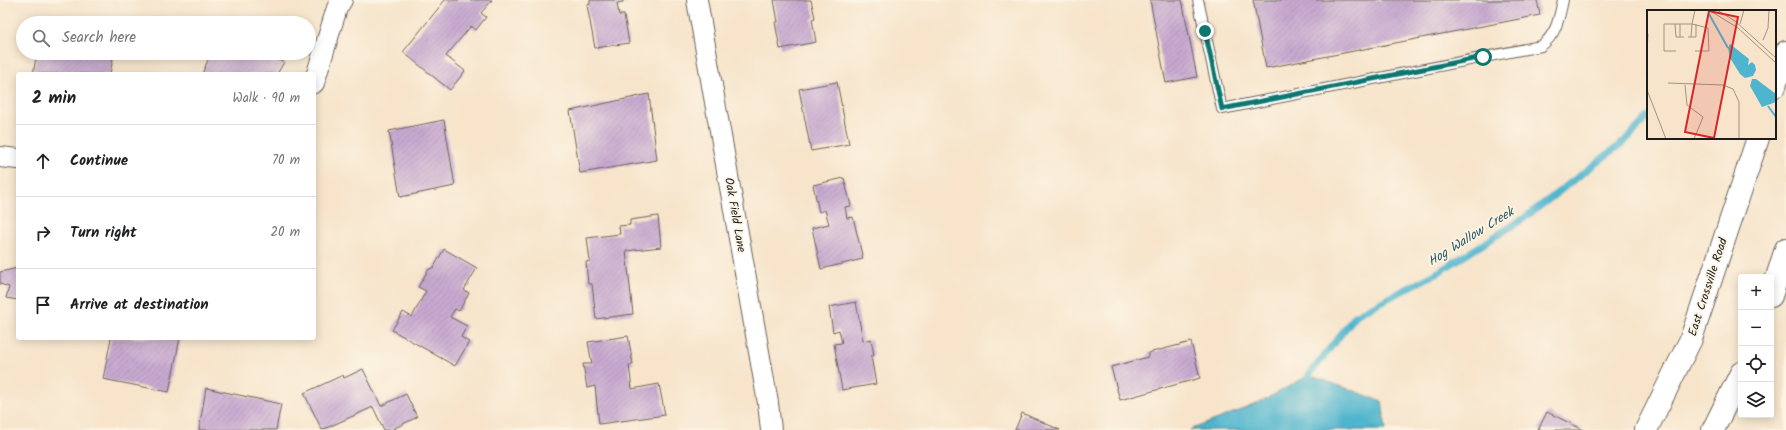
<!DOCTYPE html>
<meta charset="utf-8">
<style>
:root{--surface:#fff;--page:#f2f2f2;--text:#202124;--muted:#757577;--line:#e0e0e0}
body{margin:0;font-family:Kalam,sans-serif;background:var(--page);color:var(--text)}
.controls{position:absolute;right:12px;bottom:12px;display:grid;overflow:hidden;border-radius:4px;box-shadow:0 2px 10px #0003}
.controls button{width:36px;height:36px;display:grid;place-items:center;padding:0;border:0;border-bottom:1px solid var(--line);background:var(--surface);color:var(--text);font:20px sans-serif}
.stop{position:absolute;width:12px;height:12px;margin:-9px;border:3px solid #0f766e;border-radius:50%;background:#fff}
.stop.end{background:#0f766e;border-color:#fff;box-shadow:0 1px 4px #0008}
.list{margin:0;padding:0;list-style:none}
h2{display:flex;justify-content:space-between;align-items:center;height:52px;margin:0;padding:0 16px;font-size:17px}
h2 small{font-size:13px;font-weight:400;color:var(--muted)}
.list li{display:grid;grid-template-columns:26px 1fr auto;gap:12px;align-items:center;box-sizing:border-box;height:72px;padding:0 16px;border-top:1px solid var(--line)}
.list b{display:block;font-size:15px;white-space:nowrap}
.list em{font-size:13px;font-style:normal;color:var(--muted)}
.icon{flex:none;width:22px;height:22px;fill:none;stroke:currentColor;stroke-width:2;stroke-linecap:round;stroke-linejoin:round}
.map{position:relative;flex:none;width:1786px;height:430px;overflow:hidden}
.search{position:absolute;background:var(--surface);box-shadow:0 2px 10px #0003;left:16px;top:16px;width:300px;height:44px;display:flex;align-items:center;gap:10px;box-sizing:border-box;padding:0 14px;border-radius:22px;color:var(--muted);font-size:15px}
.panel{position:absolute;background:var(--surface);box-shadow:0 2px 10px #0003;left:16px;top:72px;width:300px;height:268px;border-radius:4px}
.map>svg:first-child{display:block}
.water{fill:#4fb5ce;stroke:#366875}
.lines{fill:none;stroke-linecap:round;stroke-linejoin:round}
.stream{stroke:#4fb5ce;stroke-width:7}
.building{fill:url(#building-hatch)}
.lane-casing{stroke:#696259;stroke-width:12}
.street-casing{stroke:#696259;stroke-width:22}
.primary-casing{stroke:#696259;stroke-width:24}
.lane{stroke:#fff;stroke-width:10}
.street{stroke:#fff;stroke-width:20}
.primary{stroke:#fff;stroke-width:22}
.route{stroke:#0f766e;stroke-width:5}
.labels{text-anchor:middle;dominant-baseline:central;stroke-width:3.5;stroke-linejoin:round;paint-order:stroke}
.street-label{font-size:12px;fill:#1c1c1c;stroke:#fcf5e5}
.water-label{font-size:13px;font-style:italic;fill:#305963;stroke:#fcf5e5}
.inset-river{fill:none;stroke:#4fb5ce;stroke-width:2}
.inset-road{fill:none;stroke:#9f9485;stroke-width:1}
.view{fill:#d62828;fill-opacity:0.15;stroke:#d62828;stroke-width:2}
.inset-edge{fill:none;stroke:#1c1c1c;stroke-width:2}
</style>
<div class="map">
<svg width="1786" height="430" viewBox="0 0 1786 430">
<defs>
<pattern id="building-hatch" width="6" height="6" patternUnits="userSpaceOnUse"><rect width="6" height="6" fill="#c8a9d0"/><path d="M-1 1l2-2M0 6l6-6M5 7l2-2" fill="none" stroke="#ab91b2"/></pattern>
</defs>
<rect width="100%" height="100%" fill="#fcf5e5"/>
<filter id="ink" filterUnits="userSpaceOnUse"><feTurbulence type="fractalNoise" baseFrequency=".025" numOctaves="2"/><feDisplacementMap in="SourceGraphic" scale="8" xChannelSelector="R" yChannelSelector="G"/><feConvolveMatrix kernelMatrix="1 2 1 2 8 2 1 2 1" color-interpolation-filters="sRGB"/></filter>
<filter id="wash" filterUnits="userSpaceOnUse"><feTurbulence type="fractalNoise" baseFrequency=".012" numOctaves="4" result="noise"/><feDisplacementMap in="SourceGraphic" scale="16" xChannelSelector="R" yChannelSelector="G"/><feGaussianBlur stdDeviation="0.9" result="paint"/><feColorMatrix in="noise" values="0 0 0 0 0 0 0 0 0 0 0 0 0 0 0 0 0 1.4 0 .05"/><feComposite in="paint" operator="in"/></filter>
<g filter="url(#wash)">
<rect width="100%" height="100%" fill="#f7e4cb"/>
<!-- water -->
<polygon class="water" points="1309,375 1382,401 1386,430 1190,430 1261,402"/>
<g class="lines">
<!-- stream -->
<polyline class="stream" points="1309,375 1356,315 1437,273 1523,219 1625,141 1648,117"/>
</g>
<g id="blocks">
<!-- building -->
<g class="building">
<polygon points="445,0 492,0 481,13 486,17 476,30 471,26 446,56 465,71 450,90 403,52"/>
<polygon points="590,0 623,0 623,2 617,3 619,15 624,15 629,43 595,48 587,5 590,4"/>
<polygon points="774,0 811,0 815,18 812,19 816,42 780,49 775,22 778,22"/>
<polygon points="1150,0 1182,0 1197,77 1166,83"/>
<polygon points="1253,0 1537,0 1540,15 1266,68"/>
<polygon points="37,53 114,53 110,74 33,74"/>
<polygon points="211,53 259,53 284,62 277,74 202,74"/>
<polygon points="837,82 849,144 811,151 799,89"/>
<polygon points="649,94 657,160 580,173 570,111"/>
<polygon points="444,120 455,186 400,197 389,131"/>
<polygon points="844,178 851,206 845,207 847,218 853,217 863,259 821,269 812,228 829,224 825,210 819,212 813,185"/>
<polygon points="658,216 661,247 626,251 633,314 596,319 592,284 588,284 586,262 590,261 587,238 620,234 619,226 630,225 630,220"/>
<polygon points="444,249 477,268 464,290 469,293 459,311 455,309 450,317 467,326 461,337 469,342 455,366 392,330 403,312 412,317 426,291 418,287 428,270 434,267"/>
<polygon points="18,268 18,300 6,298 9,287 0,284 0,272"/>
<polygon points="856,302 863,341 871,339 874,356 871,356 876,384 842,390 834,344 842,343 839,330 833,332 829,307"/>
<polygon points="628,336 633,364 629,365 632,389 659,384 665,415 599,424 595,386 587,388 583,364 592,364 588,342"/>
<polygon points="111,338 180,338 169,392 103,379"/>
<polygon points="1191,342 1200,378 1120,400 1111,367 1148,357 1148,353"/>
<polygon points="363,369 381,406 406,394 417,417 391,430 384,430 373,407 322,430 304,393 343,375 344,378"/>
<polygon points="206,388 281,404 276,430 199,430"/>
<polygon points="1547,412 1584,430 1538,430"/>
<polygon points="1022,413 1060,430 1015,430"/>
</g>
</g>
</g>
<g filter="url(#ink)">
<use href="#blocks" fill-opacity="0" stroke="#696259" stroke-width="1"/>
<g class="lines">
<!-- lane casing -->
<g class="lane-casing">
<path id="lane" d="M1198,0L1222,109L1541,46C1557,34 1559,18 1563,0"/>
</g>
<!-- street casing -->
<g class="street-casing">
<g id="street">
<polyline points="697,0 768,403 771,430"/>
<polyline points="314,83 337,8 342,0"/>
<polyline points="0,157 18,159"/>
</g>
</g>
<!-- primary casing -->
<g class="primary-casing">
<g id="primary">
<polyline points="1775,86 1786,52"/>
<polyline points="1771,296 1786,249"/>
<polyline points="1646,430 1691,339 1758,138"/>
<polyline points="1713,430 1741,373"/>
</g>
</g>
<!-- lane -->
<use href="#lane" class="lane"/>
<!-- street -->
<use href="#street" class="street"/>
<!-- primary -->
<use href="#primary" class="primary"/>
</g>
</g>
<g class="lines" filter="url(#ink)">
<!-- route -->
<polyline class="route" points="1205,31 1222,109 1483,57"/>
</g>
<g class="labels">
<!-- street labels -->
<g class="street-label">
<text transform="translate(735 215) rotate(80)">Oak Field Lane</text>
<text transform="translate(1708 287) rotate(-72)">East Crossville Road</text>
</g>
<!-- water labels -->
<g class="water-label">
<text transform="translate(1471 237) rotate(-32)">Hog Wallow Creek</text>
</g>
</g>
<!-- overview -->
<g transform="translate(1647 10)">
<rect width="129" height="129" fill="#f7e4cb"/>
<path d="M83,34L102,49L101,55L105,52L108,55L109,60L106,66L98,68L93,64L83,48L81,38ZM105,69H109L129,84V92L115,97L103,76Z" fill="#4fb5ce"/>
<path class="inset-river" d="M62,4L81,38M121,96L129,107"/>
<path class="inset-road" d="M62,0L91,18L129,53M70,0L88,11L129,48M28,14L29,27H37M33,14V27M93,14L97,0M41,27H49V14M44,27L45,14L61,18L62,41H48M116,30L121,18L122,0M0,41L1,24M29,41H17V14H45L48,0M21,73L76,75L86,79L92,92V129M38,75L40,95L56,107L47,129M0,80L19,129"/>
<path class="view" d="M62,1L91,7L67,128L38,122Z"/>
<rect width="129" height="129" class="inset-edge"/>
</g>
</svg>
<div class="controls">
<button>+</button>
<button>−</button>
<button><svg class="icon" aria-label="locate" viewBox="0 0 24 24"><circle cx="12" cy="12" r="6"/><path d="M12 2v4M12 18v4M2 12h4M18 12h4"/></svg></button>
<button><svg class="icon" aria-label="layers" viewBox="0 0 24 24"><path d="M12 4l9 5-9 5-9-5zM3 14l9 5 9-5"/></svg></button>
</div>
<div class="stop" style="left:1483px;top:57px"></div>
<div class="stop end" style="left:1205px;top:31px"></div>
<div class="search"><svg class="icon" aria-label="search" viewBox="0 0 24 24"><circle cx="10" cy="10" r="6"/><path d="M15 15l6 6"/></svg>Search here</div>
<section class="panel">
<h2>2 min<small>Walk · 90 m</small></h2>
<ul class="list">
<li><svg class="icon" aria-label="ahead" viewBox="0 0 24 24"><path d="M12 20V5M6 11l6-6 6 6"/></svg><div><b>Continue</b></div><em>70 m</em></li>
<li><svg class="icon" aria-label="right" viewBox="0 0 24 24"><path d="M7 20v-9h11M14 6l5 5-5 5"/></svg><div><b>Turn right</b></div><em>20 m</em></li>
<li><svg class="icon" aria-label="arrive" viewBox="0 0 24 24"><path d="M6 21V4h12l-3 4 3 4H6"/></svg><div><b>Arrive at destination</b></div></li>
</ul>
</section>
</div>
